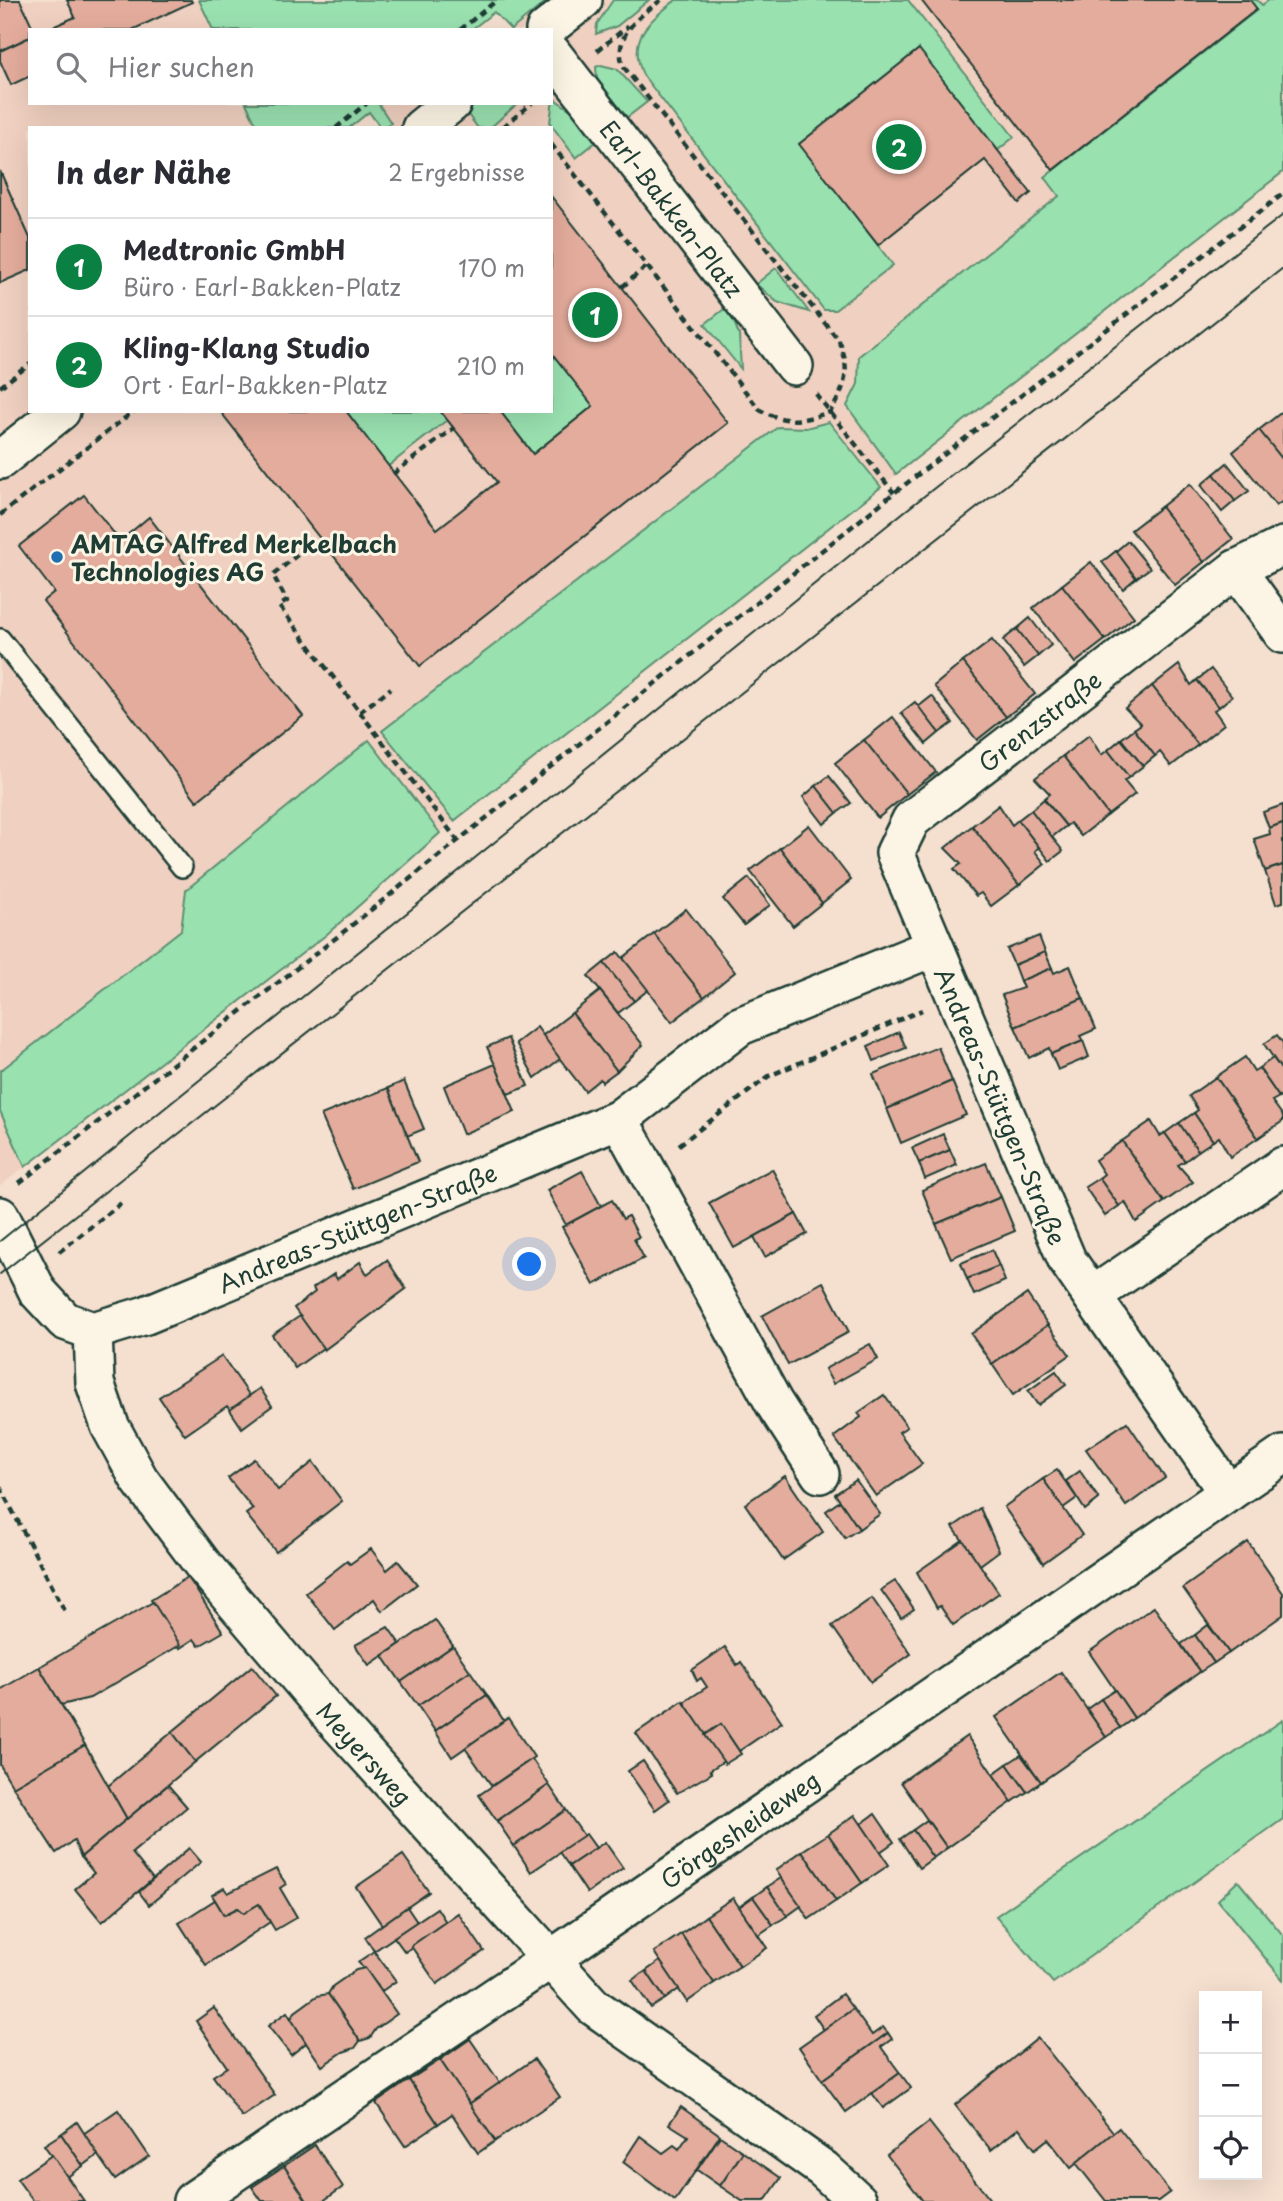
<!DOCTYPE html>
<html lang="de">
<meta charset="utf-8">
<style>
:root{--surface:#fff;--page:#f7f7f7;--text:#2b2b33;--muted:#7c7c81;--line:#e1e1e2;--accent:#0b8043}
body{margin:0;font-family:"Playpen Sans",sans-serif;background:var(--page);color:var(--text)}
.controls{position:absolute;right:21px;bottom:21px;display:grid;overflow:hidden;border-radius:0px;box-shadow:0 7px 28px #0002}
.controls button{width:63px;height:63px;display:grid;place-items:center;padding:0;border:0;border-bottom:2px solid var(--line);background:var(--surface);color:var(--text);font:35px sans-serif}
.you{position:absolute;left:530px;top:1265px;width:24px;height:24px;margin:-18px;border:5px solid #fff;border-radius:50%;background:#1a73e8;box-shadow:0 0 0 10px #1a73e833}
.badge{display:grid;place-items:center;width:46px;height:46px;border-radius:50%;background:var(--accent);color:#fff;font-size:23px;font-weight:700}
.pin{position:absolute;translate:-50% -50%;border:4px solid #fff;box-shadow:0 2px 7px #0006}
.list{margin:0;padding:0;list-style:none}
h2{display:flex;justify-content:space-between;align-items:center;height:91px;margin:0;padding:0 28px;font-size:30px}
h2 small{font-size:23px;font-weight:400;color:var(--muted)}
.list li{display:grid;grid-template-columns:46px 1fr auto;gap:21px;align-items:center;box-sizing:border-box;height:98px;padding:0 28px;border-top:2px solid var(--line)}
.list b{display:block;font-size:26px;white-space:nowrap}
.list p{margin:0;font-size:23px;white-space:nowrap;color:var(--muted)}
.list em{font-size:23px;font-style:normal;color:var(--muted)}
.icon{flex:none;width:38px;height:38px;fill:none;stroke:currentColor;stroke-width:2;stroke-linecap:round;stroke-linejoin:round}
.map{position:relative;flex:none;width:1283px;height:2201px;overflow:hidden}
.search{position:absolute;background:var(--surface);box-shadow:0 7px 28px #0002;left:28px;top:28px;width:525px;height:77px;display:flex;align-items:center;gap:18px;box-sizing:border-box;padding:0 24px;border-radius:0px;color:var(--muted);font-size:26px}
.panel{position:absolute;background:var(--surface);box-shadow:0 7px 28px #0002;left:28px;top:126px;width:525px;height:287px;border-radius:0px}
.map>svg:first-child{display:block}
.built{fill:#f0d0c0}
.green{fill:#9ae1b0;stroke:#5c8f72;stroke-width:2}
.building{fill:#e4ac9c;stroke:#1f3d34;stroke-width:2}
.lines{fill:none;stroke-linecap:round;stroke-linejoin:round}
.lane-casing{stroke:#1f3d34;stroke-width:24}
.street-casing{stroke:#1f3d34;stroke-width:42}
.path{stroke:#1f3d34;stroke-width:4.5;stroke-dasharray:7 5;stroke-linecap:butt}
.lane{stroke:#fcf5e5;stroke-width:19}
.street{stroke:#fcf5e5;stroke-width:37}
.tram{stroke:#1f3d34;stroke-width:2}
.poi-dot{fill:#1f6fb2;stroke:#fcf5e5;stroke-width:2.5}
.labels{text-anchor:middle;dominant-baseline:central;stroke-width:6;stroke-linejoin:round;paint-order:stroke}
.street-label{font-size:24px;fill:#1f3d34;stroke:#fcf5e5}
.poi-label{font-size:24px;font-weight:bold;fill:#1f3d34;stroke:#fcf5e5;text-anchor:start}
</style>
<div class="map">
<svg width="1283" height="2201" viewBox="0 0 1283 2201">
<rect width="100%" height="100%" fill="#f5dfcf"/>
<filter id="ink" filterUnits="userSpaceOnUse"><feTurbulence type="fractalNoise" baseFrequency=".0143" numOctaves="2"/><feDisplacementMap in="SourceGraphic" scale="14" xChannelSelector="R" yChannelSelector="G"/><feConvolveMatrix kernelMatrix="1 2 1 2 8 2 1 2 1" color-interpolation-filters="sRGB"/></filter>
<g filter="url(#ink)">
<!-- built -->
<polygon class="built" points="0,0 199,0 213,30 30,30 30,103 246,103 258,128 30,128 30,411 551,411 551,128 385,128 391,123 377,104 551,103 551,30 511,30 548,0 1283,0 1283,173 454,821 326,935 0,1186"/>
<!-- green -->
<g class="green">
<polygon points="199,0 548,0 511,30 494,12 471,30 213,30"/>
<polygon points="613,0 649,0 617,26 596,34 597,24"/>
<path d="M676,0H908L1014,137L998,150L919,50L800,144L893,265L835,310H824L643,75C627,38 648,22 676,0Z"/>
<polygon points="1250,0 1257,0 1262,5 1269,0 1283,0 1283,172 896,474 847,406 858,384 859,356 1059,196 1045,177 1257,10"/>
<polygon points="601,65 617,69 647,102 625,119 597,79 596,67"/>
<polygon points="553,98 575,113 597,141 576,158 550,123"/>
<polygon points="246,103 378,103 391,123 381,128 369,112 349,128 258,128"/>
<polygon points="477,103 518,103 490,128 478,128 466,112"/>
<polygon points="776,268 809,312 777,302 756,284"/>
<polygon points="728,306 739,335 741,369 705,324"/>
<polygon points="555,357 593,406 533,454 500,411 551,411 551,360"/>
<polygon points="346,411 440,411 447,420 387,467"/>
<polygon points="829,422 881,487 454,821 382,731 778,427 806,428"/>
<polygon points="369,740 440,833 326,935 25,1167 0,1111 0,1071 181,930 186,890"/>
<polygon points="1283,1720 1283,1819 1053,1983 996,1916"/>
<polygon points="1238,1881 1283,1935 1283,1980 1218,1900"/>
</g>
<!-- building -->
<g class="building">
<polygon points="0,0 20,0 34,30 30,30 30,37 0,51"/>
<polygon points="67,0 191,0 192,2 132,30 46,30 75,17"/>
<polygon points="921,0 1250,0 1257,9 1053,170"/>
<polygon points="30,37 30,76 11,85 0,61 0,51"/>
<polygon points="919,49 1031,193 1019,203 985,160 878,245 799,144"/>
<polygon points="0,171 30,238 30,270 0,283"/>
<polygon points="551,196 728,423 420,666 220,411 346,411 437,529 497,482 440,411 500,411 533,454 593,406 551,352"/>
<polygon points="1283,411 1283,460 1259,430"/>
<polygon points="1259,430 1283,460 1283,501 1276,506 1233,452"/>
<polygon points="1227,463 1249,491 1235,501 1214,474"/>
<polygon points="1214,474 1235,501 1222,512 1201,485"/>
<polygon points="1190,484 1233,539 1204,562 1161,507"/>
<polygon points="84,495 120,541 149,517 303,716 197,801 43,601 54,592 19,546"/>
<polygon points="1161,507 1204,562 1175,585 1131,530"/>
<polygon points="1128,541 1150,568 1136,578 1116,551"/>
<polygon points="1116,551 1136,578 1123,589 1102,562"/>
<polygon points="1091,562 1134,617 1105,640 1062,585"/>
<polygon points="1062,585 1105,640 1075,663 1033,608"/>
<polygon points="1030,618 1051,645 1038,656 1017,629"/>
<polygon points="1017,629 1038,656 1024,667 1003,640"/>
<polygon points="992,640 1035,694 1006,717 963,662"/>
<polygon points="963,662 1006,717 977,740 934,686"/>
<polygon points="1179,665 1191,685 1197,680 1219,707 1214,710 1224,724 1198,745 1152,686"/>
<polygon points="1211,669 1232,696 1219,707 1197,680"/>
<polygon points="1152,686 1198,745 1171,766 1160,752 1155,756 1134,729 1141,724 1125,708"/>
<polygon points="932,696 953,723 939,733 918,707"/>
<polygon points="915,702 939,733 926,744 901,713"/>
<polygon points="893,717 936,772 907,794 864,740"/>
<polygon points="1134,729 1155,756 1143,766 1121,739"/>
<polygon points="1089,735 1101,755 1108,750 1129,777 1124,781 1135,794 1108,815 1063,756"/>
<polygon points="1121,739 1143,766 1129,777 1108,750"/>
<polygon points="864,740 907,794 878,818 835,763"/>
<polygon points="1063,756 1108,815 1081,836 1070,823 1066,826 1044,799 1050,794 1035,778"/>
<polygon points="829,776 851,803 837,813 816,786"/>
<polygon points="816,786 837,813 824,824 803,797"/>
<polygon points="1044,799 1066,826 1052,837 1031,810"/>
<polygon points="999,805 1012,825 1018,820 1039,847 1035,851 1045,864 1019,885 972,826"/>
<polygon points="1283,805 1283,823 1269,828 1263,812"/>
<polygon points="1031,810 1063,851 1050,861 1018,820"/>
<polygon points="1283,823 1283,865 1265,871 1254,839 1270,834 1269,828"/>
<polygon points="809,825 851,880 822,903 780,848"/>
<polygon points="972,826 1019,885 991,906 981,893 976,896 954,869 961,864 945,848"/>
<polygon points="780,848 822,903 793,926 750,871"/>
<polygon points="1283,865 1283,902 1276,904 1265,871"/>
<polygon points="749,878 770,905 744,925 723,899"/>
<polygon points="686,909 735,972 704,997 654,934"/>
<polygon points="654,934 704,997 672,1022 623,958"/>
<polygon points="1039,936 1045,952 1014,965 1007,949"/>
<polygon points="618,952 648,990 634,1001 604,963"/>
<polygon points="1045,952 1052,968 1020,981 1014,965"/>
<polygon points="604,963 634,1001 618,1013 588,976"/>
<polygon points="1070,966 1083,998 1015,1027 1002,995 1023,988 1020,981 1052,968 1054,973"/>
<polygon points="600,991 643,1045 617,1071 572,1013"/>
<polygon points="1083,998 1096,1029 1080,1036 1083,1041 1051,1054 1049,1048 1029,1058 1015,1027"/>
<polygon points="572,1013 617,1071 602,1082 600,1079 585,1091 542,1036"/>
<polygon points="537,1027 560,1059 535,1078 516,1043"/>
<polygon points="899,1032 906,1048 874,1061 868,1046"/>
<polygon points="1277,1035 1283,1043 1283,1072 1264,1044"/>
<polygon points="508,1038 528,1086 508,1094 487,1047"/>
<polygon points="1083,1041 1089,1057 1058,1070 1051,1054"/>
<polygon points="938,1047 952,1081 887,1109 873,1074"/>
<polygon points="1245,1057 1254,1071 1259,1068 1279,1097 1272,1101 1283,1116 1283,1121 1258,1138 1216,1077"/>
<polygon points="1273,1058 1283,1072 1283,1094 1279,1097 1259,1068"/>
<polygon points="495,1064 515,1112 463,1134 444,1086"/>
<polygon points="1216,1077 1258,1138 1230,1157 1219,1137 1213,1141 1194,1113 1198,1110 1189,1096"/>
<polygon points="404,1081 424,1129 407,1136 388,1088"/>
<polygon points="952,1081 966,1115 901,1143 887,1109"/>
<polygon points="388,1088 418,1162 353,1189 321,1115"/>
<polygon points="1194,1113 1213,1141 1198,1151 1179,1123"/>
<polygon points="1151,1121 1160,1136 1165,1133 1185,1161 1178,1165 1193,1182 1164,1202 1122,1141"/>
<polygon points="1179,1123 1198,1151 1185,1161 1165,1133"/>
<polygon points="943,1134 950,1150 919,1163 912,1148"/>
<polygon points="1122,1141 1164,1202 1136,1222 1125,1202 1119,1206 1099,1178 1104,1174 1095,1160"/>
<polygon points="950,1150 957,1165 925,1179 919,1163"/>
<polygon points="986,1163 1001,1197 936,1224 922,1190"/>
<polygon points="772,1169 796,1214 734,1248 709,1203"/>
<polygon points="582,1171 601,1206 566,1225 547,1190"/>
<polygon points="1099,1178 1119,1206 1105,1216 1085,1187"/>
<polygon points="1001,1197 1015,1231 951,1258 936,1224"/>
<polygon points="612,1200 623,1219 628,1216 639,1237 634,1239 644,1258 594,1285 562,1227"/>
<polygon points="796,1214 807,1234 765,1257 754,1237"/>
<polygon points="992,1250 999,1266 967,1279 961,1263"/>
<polygon points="387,1260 406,1289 324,1350 294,1308 315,1292 313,1288 334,1274 337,1279 360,1262 367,1274"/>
<polygon points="999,1266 1005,1281 974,1295 967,1279"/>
<polygon points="823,1282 849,1332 788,1365 762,1316"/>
<polygon points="1027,1294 1048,1325 992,1364 971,1334"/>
<polygon points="300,1316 323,1348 295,1368 272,1335"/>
<polygon points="1048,1325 1070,1355 1013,1395 992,1364"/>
<polygon points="870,1344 878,1359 833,1384 825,1369"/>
<polygon points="222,1356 250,1396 230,1410 227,1406 185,1435 159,1397"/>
<polygon points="1056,1371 1066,1385 1038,1405 1028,1391"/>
<polygon points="260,1388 272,1406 242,1428 230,1410"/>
<polygon points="884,1395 907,1427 899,1432 922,1464 876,1496 834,1437 861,1417 858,1413"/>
<polygon points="1127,1422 1165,1478 1126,1506 1086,1449"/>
<polygon points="254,1459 278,1490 313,1462 342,1501 276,1552 246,1514 253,1509 228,1478"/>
<polygon points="1057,1470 1077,1498 1063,1508 1043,1479"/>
<polygon points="1080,1471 1099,1499 1085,1510 1066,1481"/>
<polygon points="785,1476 823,1532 783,1560 745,1504"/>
<polygon points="1043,1479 1082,1535 1043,1563 1004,1507"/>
<polygon points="856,1480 880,1514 859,1529 835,1494"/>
<polygon points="840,1501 859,1529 845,1538 826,1511"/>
<polygon points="980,1508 999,1551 980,1565 953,1527"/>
<polygon points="963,1540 999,1593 953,1625 940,1606 937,1608 917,1572"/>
<polygon points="1248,1542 1283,1593 1283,1615 1229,1653 1183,1588"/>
<polygon points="371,1549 387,1570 398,1561 417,1584 382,1611 374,1599 335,1630 306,1593 347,1561 350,1564"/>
<polygon points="188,1577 223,1632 199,1646 194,1639 180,1648 151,1600"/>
<polygon points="895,1581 914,1609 901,1618 881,1590"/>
<polygon points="872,1598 911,1654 871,1682 832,1626"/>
<polygon points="153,1602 180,1645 90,1698 61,1705 39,1667"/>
<polygon points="1154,1607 1200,1672 1134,1718 1089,1652"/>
<polygon points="435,1620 453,1646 401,1682 383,1656"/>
<polygon points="1208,1625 1229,1653 1214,1663 1195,1635"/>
<polygon points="388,1627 400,1644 369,1665 355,1645"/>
<polygon points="1195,1635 1214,1663 1200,1672 1181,1644"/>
<polygon points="453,1646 470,1671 418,1706 401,1682"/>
<polygon points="725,1647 737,1665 741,1662 782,1722 739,1751 721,1724 705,1735 684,1702 707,1687 701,1678 697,1681 692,1670"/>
<polygon points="252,1666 276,1696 195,1762 172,1732"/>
<polygon points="39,1667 85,1745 13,1787 0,1765 0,1690"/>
<polygon points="470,1671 487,1695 435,1731 418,1706"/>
<polygon points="1061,1672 1106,1737 1041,1782 996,1717"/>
<polygon points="1115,1690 1134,1718 1120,1728 1101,1699"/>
<polygon points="487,1695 504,1721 452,1757 435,1731"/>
<polygon points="1101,1699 1120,1728 1106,1737 1087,1709"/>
<polygon points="683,1701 724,1761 710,1770 712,1773 677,1793 636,1733"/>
<polygon points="508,1718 534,1757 492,1786 465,1748"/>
<polygon points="721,1724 741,1754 725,1764 705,1735"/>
<polygon points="172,1732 195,1762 127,1819 108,1786"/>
<polygon points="967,1736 1012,1802 947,1848 901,1782"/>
<polygon points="85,1745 127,1819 81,1857 74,1841 56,1853 13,1787"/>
<polygon points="1021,1755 1041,1782 1027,1792 1007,1764"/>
<polygon points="532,1759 549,1785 497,1821 479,1795"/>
<polygon points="643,1761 669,1800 655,1810 628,1771"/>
<polygon points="1007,1764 1027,1792 1012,1802 993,1774"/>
<polygon points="168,1785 187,1807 132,1853 153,1879 102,1922 75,1889 94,1873 81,1857"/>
<polygon points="549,1785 566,1810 514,1846 497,1821"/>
<polygon points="566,1810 584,1836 531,1872 514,1846"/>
<polygon points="875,1814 894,1842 880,1852 861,1824"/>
<polygon points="855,1815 889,1865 862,1883 828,1834"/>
<polygon points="927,1820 947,1848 933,1858 913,1830"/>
<polygon points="913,1830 933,1858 919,1868 900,1839"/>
<polygon points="586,1834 596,1848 569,1866 559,1852"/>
<polygon points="828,1834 862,1883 836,1901 802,1851"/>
<polygon points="605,1842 623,1868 587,1893 569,1866"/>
<polygon points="189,1848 201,1862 149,1905 139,1892"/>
<polygon points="802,1851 836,1901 809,1919 776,1870"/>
<polygon points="403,1855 429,1892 382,1925 356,1887"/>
<polygon points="276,1869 286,1884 280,1888 297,1917 275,1930 259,1904 244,1913 238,1908 224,1915 212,1895 224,1888 228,1893"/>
<polygon points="781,1878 801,1906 787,1916 767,1887"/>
<polygon points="767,1887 787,1916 773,1925 753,1897"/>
<polygon points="753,1897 773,1925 758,1935 739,1907"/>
<polygon points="733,1898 767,1948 740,1966 706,1916"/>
<polygon points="215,1900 224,1915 238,1908 244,1913 259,1904 270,1922 206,1965 179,1923"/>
<polygon points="407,1907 417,1922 374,1951 365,1937"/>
<polygon points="437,1908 446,1922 405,1952 394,1937"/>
<polygon points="458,1913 484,1951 437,1984 411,1946"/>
<polygon points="706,1916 740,1966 714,1983 681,1934"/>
<polygon points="681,1934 714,1983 687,2002 654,1952"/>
<polygon points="374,1951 396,1981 382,1991 358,1962"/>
<polygon points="660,1961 679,1989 665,1999 646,1971"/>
<polygon points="365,1968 397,2014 376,2029 370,2038 360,2041 328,1994 333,1986 356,1970"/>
<polygon points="646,1971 665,1999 651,2008 632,1980"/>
<polygon points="328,1994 360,2041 355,2048 343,2052 322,2066 290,2020 295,2012 317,1996"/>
<polygon points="842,1994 853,2009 824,2030 814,2015"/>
<polygon points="214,2008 275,2095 242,2117 213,2076 227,2067 196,2021"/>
<polygon points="853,2009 872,2035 883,2027 888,2033 822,2080 799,2047"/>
<polygon points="287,2012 306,2043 291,2055 268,2026"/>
<polygon points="888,2033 892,2039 881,2047 900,2073 846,2112 822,2080"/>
<polygon points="1038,2038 1114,2133 1071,2168 1048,2139 1035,2149 1019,2128 991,2150 955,2105"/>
<polygon points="470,2039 500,2083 469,2104 440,2060"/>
<polygon points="534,2059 560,2097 495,2141 469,2104"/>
<polygon points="440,2060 495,2141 478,2153 452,2114 438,2124 409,2080"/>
<polygon points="900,2073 911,2088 883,2108 872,2093"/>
<polygon points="409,2080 438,2124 405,2146 376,2103"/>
<polygon points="681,2107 720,2135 675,2201 623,2162 640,2136 663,2153 674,2145 679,2149 688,2136 669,2124"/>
<polygon points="118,2110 149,2156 115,2180 83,2134"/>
<polygon points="77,2122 98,2155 83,2166 61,2134"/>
<polygon points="929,2122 991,2201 923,2201 887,2155"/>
<polygon points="1119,2128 1170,2192 1158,2201 1106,2201 1076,2163"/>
<polygon points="61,2134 83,2166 67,2177 44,2145"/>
<polygon points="720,2136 743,2152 720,2186 697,2170"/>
<polygon points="315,2145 343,2187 323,2201 307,2201 284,2166"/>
<polygon points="743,2152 781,2178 765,2201 742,2201 720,2186"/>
<polygon points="52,2155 84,2201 33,2201 17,2179"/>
<polygon points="284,2166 307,2201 262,2201 252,2187"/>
</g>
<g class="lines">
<!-- lane casing -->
<g class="lane-casing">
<polyline id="lane" points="0,639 182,867"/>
</g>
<!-- street casing -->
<g class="street-casing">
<g id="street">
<polyline points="545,30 583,0"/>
<path id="s1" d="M551,52L794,366"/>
<polyline points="421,128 452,103"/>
<polyline points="0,460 61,411"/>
<polyline points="1236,569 1283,634"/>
<polyline points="619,1119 774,1403 820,1474"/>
<path id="s2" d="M0,1216L38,1292L65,1321L93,1331L95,1383L110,1426L139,1479L203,1565L332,1717L593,2006L823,2169L858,2201"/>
<polyline points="1092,1296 1283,1166"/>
<path id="s3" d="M93,1331L146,1315L619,1119L740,1026L934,947"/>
<path id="s4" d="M1228,1493L1067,1260L895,853L911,820L1236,569L1283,546"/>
<path id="s5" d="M192,2201L551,1959L1283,1455"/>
</g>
</g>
<!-- path -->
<g class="path">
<polyline points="460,30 497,0"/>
<polyline points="597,51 628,26"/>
<polyline points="503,127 532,103"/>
<polyline points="506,127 527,128"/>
<polyline points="336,128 367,103"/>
<path d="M551,144L760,410C786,424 803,421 830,412C846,388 851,368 839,341L623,66C613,34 638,18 661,0"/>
<polyline points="622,287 647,266"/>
<polyline points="0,387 30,364"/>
<polyline points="816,394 894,493"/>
<polyline points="393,474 454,428"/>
<polyline points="0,515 134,411"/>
<polyline points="307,547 273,575 287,601 279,606 458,841"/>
<polyline points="360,712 391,688"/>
<polyline points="679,1145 769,1076 922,1010"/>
<polyline points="19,1183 332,941 894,493 1283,194"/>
<polyline points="59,1252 124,1201"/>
<polyline points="0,1487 65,1611"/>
</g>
<!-- lane -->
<use href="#lane" class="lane"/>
<!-- street -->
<use href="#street" class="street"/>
<!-- tram -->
<g class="tram">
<polyline points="0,1241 905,511 1283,215"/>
<polyline points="0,1274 1283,268"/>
</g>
</g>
</g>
<!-- markers -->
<circle class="poi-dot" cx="57" cy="557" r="7"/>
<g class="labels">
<!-- street labels -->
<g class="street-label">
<text stroke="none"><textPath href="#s1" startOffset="198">Earl-Bakken-Platz</textPath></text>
<text stroke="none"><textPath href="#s4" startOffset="924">Grenzstraße</textPath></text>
<text transform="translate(1001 1106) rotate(67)">Andreas-Stüttgen-Straße</text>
<text stroke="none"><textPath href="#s3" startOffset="284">Andreas-Stüttgen-Straße</textPath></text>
<text stroke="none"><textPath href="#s2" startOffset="668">Meyersweg</textPath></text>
<text stroke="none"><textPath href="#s5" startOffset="662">Görgesheideweg</textPath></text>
</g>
<!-- poi labels -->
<g class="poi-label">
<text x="71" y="543">AMTAG Alfred Merkelbach<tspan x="71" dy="28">Technologies AG</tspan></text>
</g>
</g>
</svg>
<div class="controls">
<button>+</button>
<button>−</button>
<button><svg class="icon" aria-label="locate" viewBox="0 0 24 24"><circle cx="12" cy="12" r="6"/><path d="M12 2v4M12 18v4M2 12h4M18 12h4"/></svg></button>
</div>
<div class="you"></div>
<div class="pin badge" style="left:595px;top:315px">1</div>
<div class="pin badge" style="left:899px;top:147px">2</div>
<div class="search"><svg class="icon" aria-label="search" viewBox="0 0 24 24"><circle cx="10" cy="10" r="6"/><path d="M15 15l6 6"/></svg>Hier suchen</div>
<section class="panel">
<h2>In der Nähe<small>2 Ergebnisse</small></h2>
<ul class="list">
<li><span class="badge">1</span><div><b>Medtronic GmbH</b><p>Büro · Earl-Bakken-Platz</p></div><em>170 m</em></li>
<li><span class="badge">2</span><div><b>Kling-Klang Studio</b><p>Ort · Earl-Bakken-Platz</p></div><em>210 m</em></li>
</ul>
</section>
</div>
